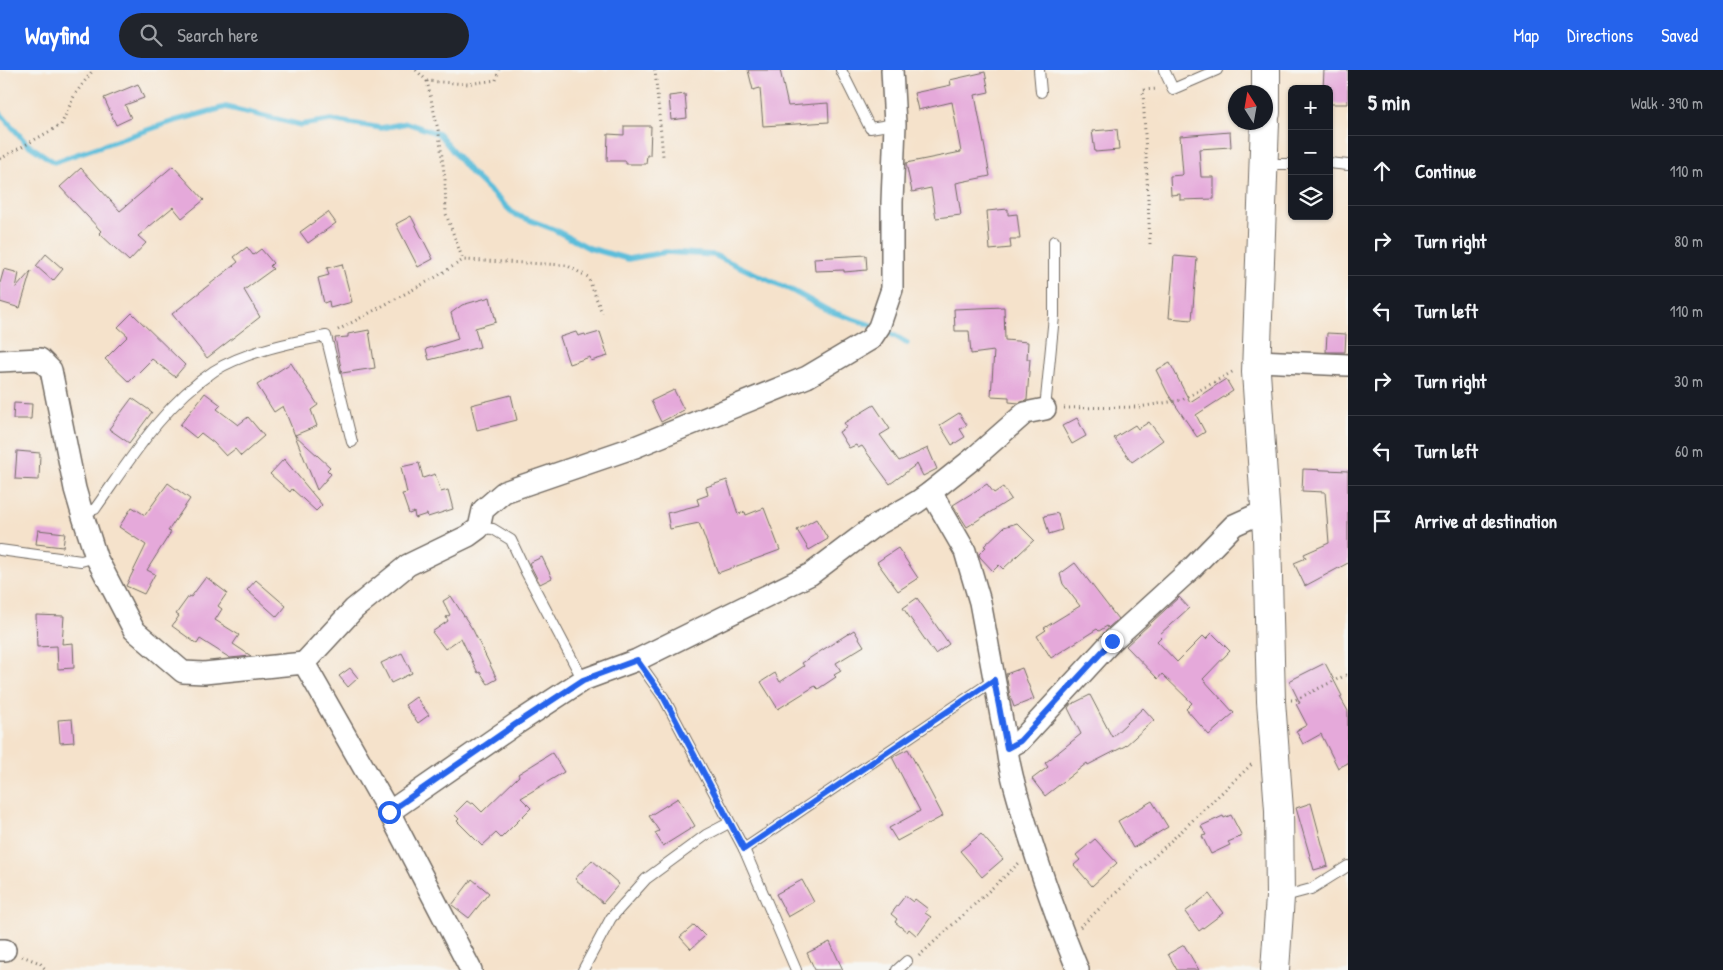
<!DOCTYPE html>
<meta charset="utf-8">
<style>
:root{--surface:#171b24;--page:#20242c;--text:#f1f3f6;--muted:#9ea1a6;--line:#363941;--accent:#2563eb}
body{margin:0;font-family:"Patrick Hand",sans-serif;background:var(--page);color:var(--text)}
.controls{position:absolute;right:15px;top:15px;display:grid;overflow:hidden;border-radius:8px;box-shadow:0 1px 4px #0004}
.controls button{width:45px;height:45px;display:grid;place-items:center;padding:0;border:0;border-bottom:1px solid var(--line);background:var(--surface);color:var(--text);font:25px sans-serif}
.compass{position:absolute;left:1228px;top:15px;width:45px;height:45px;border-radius:50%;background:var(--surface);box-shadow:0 1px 4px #0004;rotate:349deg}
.stop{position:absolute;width:15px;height:15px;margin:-11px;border:4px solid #2563eb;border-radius:50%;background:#fff}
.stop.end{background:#2563eb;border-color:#fff;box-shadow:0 1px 5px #0008}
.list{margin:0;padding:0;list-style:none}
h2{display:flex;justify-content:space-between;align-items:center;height:65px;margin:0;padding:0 20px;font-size:21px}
h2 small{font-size:16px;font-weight:400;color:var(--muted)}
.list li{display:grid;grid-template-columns:32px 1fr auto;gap:15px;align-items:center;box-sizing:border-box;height:70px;padding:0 20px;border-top:1px solid var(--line)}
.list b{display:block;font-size:19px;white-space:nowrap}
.list em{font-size:16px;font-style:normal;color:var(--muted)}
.icon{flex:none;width:28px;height:28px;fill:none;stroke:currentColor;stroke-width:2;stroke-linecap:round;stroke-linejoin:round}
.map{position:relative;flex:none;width:1348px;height:900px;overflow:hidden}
header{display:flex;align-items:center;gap:30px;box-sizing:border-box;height:70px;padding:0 25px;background:var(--accent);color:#fff}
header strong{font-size:24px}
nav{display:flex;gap:28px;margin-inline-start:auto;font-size:18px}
.search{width:350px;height:45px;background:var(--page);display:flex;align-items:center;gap:12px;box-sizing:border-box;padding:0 18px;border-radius:28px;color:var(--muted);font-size:19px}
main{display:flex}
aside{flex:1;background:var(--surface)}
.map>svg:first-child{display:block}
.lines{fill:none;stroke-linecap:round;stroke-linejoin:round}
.stream{stroke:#5bbdda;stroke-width:5.5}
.building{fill:#e5a9da}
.lane-casing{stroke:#726b63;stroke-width:12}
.street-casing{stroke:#726b63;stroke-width:24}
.secondary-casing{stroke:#726b63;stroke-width:30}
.path{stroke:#726b63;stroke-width:3;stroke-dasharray:1 4;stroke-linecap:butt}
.lane{stroke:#fff;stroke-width:10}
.street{stroke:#fff;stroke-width:21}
.secondary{stroke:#fff;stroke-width:28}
.route{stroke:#2563eb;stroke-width:6}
</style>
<header>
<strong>Wayfind</strong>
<div class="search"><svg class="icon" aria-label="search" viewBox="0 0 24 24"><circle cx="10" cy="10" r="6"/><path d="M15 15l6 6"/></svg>Search here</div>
<nav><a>Map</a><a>Directions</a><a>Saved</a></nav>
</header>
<main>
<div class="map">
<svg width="1348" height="900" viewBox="0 0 1348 900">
<rect width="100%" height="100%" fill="#f6f6f2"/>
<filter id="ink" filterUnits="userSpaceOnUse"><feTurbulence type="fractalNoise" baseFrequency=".02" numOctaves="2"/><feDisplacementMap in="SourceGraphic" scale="10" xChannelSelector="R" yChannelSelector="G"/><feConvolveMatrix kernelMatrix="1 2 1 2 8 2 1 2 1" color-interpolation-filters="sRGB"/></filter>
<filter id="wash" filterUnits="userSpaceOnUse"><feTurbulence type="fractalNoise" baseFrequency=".0096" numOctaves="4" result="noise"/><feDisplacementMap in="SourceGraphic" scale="20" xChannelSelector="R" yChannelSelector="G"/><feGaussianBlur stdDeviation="1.12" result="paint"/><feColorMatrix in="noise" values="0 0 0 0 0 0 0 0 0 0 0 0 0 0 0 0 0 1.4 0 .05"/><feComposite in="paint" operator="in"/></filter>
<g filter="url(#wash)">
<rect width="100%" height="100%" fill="#f5e2cb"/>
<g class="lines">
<!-- stream -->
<g class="stream">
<polyline points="0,43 27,74 54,92 174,51 226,37 301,55 331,50 381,58 407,53 439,64 470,102 514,144 553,159 589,178 628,189 666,182 714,185 793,221 829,241 874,256"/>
<polyline points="883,259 907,273"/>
</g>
</g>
<g id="blocks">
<!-- building -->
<g class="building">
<polygon points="748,0 780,0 788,36 828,33 829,52 763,56 760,18 753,20"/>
<polygon points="1324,0 1348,0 1348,34 1329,34 1329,19 1323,19"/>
<polygon points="985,2 989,22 975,25 990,106 956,113 961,145 936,148 931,118 912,122 906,93 961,82 952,32 918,40 914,23 951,15 950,10"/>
<polygon points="138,14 144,28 125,35 131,48 116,55 104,28"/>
<polygon points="685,24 687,48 671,50 669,26"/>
<polygon points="624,56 651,56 650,85 647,85 646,94 626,94 626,91 607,91 608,64 624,65"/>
<polygon points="1117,59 1119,80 1095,82 1092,61"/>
<polygon points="1230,62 1231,77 1199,79 1201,107 1214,107 1214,129 1180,130 1180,124 1171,125 1170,106 1182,105 1183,104 1180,66"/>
<polygon points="173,96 204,130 182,148 173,137 138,166 146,173 129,191 99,163 101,161 60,117 81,98 120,141"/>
<polygon points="1008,139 1008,145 1017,144 1020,169 1010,169 1011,178 990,180 987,141"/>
<polygon points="328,142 336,153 308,173 300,162"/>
<polygon points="411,146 433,189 418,197 396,154"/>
<polygon points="247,177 253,185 261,179 273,193 270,196 273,199 244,220 260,247 207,288 172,244 238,192 234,187"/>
<polygon points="46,184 63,199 53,211 36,196"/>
<polygon points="866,185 867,200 844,202 844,200 815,201 814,188"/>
<polygon points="1174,186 1197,188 1192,250 1169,248"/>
<polygon points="342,194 352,232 330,238 329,231 324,233 318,208 329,205 327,198"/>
<polygon points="4,199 19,203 16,218 31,201 20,238 0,232 0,213"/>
<polygon points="490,227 496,252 475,258 480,277 429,290 426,279 458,269 451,243 462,235"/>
<polygon points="1004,237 1005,270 1028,272 1027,289 1030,289 1027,330 1019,333 1009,332 1009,327 991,326 994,281 971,284 969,261 955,261 954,239"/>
<polygon points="132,243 185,295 175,307 152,289 129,312 105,289 128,266 118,257"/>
<polygon points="369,260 375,298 342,303 335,268 348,267 348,264"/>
<polygon points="576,262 578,266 585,264 586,266 600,262 608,286 591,291 590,287 569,294 560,267"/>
<polygon points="1327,263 1346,264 1345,282 1326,282"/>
<polygon points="291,293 318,335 311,340 317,356 295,365 330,397 327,400 331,404 317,420 283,336 274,342 257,315"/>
<polygon points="1170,293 1190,332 1226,309 1233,321 1196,345 1205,362 1197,367 1168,324 1156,300"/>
<polygon points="674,320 684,340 661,352 651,331"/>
<polygon points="205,323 221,335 217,339 238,355 248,347 264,366 241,386 235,379 226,386 214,373 201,363 196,368 180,355"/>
<polygon points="511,325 517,350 477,360 471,335"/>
<polygon points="132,328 152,342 129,373 109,359"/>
<polygon points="14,333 32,334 31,349 13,349"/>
<polygon points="874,335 890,359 880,365 899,391 928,378 937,399 923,406 917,394 890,414 862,376 858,378 856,375 849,378 839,362 847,357 844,353"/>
<polygon points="959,343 967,355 960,359 965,367 952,375 940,355"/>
<polygon points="1077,348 1086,366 1072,374 1062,356"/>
<polygon points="1149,352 1163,370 1132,392 1114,368 1135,355 1138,359"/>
<polygon points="17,381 40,383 39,410 15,409"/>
<polygon points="284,389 322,435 316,441 292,419 290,422 270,404"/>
<polygon points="419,393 423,408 435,404 441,422 448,420 453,439 428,447 427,444 415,448 414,442 409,444 402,424 407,423 401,397"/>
<polygon points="1303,399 1348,401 1348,493 1305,516 1294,493 1306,488 1304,484 1329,473 1325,422 1302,421"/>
<polygon points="727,410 738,444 745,442 746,445 764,438 780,480 718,503 699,453 670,459 667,443 699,435 697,429 708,425 706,417"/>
<polygon points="168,413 190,429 168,461 171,462 147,500 155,504 144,524 126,516 146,475 119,457 132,437 145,445"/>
<polygon points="987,414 994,423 1003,417 1011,429 967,457 953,435"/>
<polygon points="1058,443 1062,460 1049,464 1044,446"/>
<polygon points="816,449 828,469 809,480 797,460"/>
<polygon points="1017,453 1034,470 1003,499 999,495 993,501 980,487 979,484 986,477 984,476 1004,457"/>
<polygon points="38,460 65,463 63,477 36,474"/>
<polygon points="898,478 918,508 898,521 877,492"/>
<polygon points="542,487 552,508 540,514 529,493"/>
<polygon points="1075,493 1118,549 1108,558 1107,556 1099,561 1097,559 1051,588 1037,566 1046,560 1044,558 1080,536 1063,514 1060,504"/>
<polygon points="206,507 227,523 218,536 222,539 215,550 239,565 233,574 251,586 230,588 200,569 197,574 172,556 179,546 176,544 189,526 191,527"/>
<polygon points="256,510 286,536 277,547 247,520"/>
<polygon points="451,526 473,560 497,609 488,614 480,602 478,603 461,568 445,579 432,562 448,551 446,547 450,545 443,531"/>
<polygon points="1179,527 1189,538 1160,564 1162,566 1157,571 1177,592 1203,566 1206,569 1212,563 1230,581 1203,609 1234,643 1209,665 1186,639 1192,633 1162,604 1158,609 1126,576"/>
<polygon points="917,528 949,574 935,584 903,538"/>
<polygon points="36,545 64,546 62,574 73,573 74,598 58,599 57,576 37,577"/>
<polygon points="854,560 864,576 836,593 841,601 834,605 836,607 818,619 815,616 778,639 761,612 775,603 780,612 804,596 802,593"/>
<polygon points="402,583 412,603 391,613 381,593"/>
<polygon points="1325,593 1342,626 1340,627 1348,641 1348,693 1338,698 1321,664 1303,674 1296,661 1307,655 1296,634 1300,633 1289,611"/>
<polygon points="350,598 358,608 348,617 339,606"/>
<polygon points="1022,598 1034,629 1014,637 1010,626 1006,604"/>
<polygon points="1090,625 1112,667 1143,638 1154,650 1125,676 1088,695 1087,693 1045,726 1032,709 1048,697 1045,693 1081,664 1068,638 1070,635"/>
<polygon points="416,627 429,645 418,653 405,635"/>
<polygon points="72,649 74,672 60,673 58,650"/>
<polygon points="908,679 943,746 897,771 889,758 920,741 892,687"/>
<polygon points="552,683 564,702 521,728 531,738 501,768 496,763 482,776 457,751 459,749 454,744 467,731 471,734 473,733 482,742 519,706 518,704"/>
<polygon points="678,728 695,756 663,776 655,763 659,761 649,746"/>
<polygon points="1152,731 1168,757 1133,778 1118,751"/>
<polygon points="1311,733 1328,796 1314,800 1296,738"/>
<polygon points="1231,745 1242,766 1228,772 1230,775 1211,784 1202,766 1206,765 1201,756 1223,746 1224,748"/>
<polygon points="981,764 1003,789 982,807 960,781"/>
<polygon points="1095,769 1117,793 1092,816 1074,795 1080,790 1076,785"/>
<polygon points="592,790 619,814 603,833 575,809"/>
<polygon points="472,809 489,823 469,848 452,835"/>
<polygon points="802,810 814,832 788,847 776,824"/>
<polygon points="1209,824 1223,843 1199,861 1185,842"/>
<polygon points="905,826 913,832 915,829 928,839 925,843 931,847 917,866 909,859 907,862 895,852 897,849 891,844"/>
<polygon points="694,855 705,866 691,879 680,867"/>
<polygon points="830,872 843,900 815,900 807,883"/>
<polygon points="1184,875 1199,900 1177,900 1168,884"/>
</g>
</g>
</g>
<g filter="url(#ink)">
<use href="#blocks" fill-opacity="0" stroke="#726b63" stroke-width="1"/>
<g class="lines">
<!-- lane casing -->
<g class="lane-casing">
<g id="lane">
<polyline points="841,0 870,58 895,54"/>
<polyline points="1039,0 1041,22"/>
<polyline points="1164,0 1173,19 1217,0"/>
<polyline points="1329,93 1348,95"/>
<polyline points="1265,94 1292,94"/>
<polyline points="1045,339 1054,246 1054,171"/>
<path d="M82,443L95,439C130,390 163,335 214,301C244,282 291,272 326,266L352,372"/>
<polyline points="479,458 493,459 511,470 526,502 583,610"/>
<polyline points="0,480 81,491 96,487"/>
<polyline points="637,590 664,628 744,779 796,900"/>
<polyline points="744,779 994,610"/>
<polyline points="1281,827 1311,819 1348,796"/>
<polyline points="583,900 611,848 646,809 706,765 729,753"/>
<polyline points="897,900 907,891"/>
</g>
</g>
<!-- street casing -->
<g class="street-casing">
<g id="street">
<polyline points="0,291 40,289 51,300 75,419 82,443 96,487 134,560 183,602 204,603 304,593 389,742 471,900"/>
<polyline points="1256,291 1348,295"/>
<path d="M931,422L965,481L980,532L1007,678C1009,701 1017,723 1023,745C1039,797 1057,850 1078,900"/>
<polyline points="304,593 354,539 408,495 468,466 479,458 483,440 504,422 635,377 807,307 871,269 879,257 892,219 892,132 895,54 892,0"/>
<polyline points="1007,678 1020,671 1112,571 1191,499 1234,455 1265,441"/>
<polyline points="389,742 516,654 583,610 637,590 811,504 873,457 917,432 931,422 975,387 1025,343 1045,339"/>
<polyline points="0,880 5,880"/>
</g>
</g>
<!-- secondary casing -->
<g class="secondary-casing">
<g id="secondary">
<polyline points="1266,43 1266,0"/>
<polyline points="1265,52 1256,302 1267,465 1271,631 1279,740 1280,827 1275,900"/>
</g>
</g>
<!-- path -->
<g class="path">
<polyline points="416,0 427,11 468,14 496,10 499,0"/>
<polyline points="655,0 663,86"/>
<polyline points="427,11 439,64 445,110 446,144 463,190"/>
<polyline points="0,89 61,55 75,24 93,0"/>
<polyline points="1150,174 1143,20 1158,19"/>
<polyline points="338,260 436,207 463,190 566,195 588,207 602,243"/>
<polyline points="1064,338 1139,337 1182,330 1234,301"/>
<polyline points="1291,630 1295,630 1348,604"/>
<polyline points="1080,857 1253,693"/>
<polyline points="22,886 40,893 46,900"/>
<polyline points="919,886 1019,793"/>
</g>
<!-- lane -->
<use href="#lane" class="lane"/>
<!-- street -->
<use href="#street" class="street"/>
<!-- secondary -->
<use href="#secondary" class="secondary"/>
</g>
</g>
<g class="lines" filter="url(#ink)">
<!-- route -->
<polyline class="route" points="389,742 516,654 583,610 637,590 664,628 744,779 994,610 1007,678 1020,671 1112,571"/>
</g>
</svg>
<div class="controls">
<button>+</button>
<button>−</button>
<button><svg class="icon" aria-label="layers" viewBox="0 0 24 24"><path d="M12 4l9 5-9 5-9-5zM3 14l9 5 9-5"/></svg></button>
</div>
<svg class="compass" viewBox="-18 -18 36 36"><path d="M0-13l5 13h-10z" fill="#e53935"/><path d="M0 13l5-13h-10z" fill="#9ea1a6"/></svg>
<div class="stop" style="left:389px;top:742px"></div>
<div class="stop end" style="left:1112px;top:571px"></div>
</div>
<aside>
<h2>5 min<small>Walk · 390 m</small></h2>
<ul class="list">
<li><svg class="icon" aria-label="ahead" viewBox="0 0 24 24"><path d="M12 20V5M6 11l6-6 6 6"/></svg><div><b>Continue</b></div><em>110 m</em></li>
<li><svg class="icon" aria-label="right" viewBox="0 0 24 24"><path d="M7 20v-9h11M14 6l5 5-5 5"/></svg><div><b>Turn right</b></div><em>80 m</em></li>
<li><svg class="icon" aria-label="left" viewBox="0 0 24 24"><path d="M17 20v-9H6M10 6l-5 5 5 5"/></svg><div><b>Turn left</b></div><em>110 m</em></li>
<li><svg class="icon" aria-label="right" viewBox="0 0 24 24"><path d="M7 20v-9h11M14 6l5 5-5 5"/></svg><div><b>Turn right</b></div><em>30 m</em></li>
<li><svg class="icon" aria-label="left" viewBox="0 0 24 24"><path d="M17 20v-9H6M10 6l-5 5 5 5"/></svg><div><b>Turn left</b></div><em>60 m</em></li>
<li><svg class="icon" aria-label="arrive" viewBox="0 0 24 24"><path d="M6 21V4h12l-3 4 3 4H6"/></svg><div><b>Arrive at destination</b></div></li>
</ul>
</aside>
</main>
